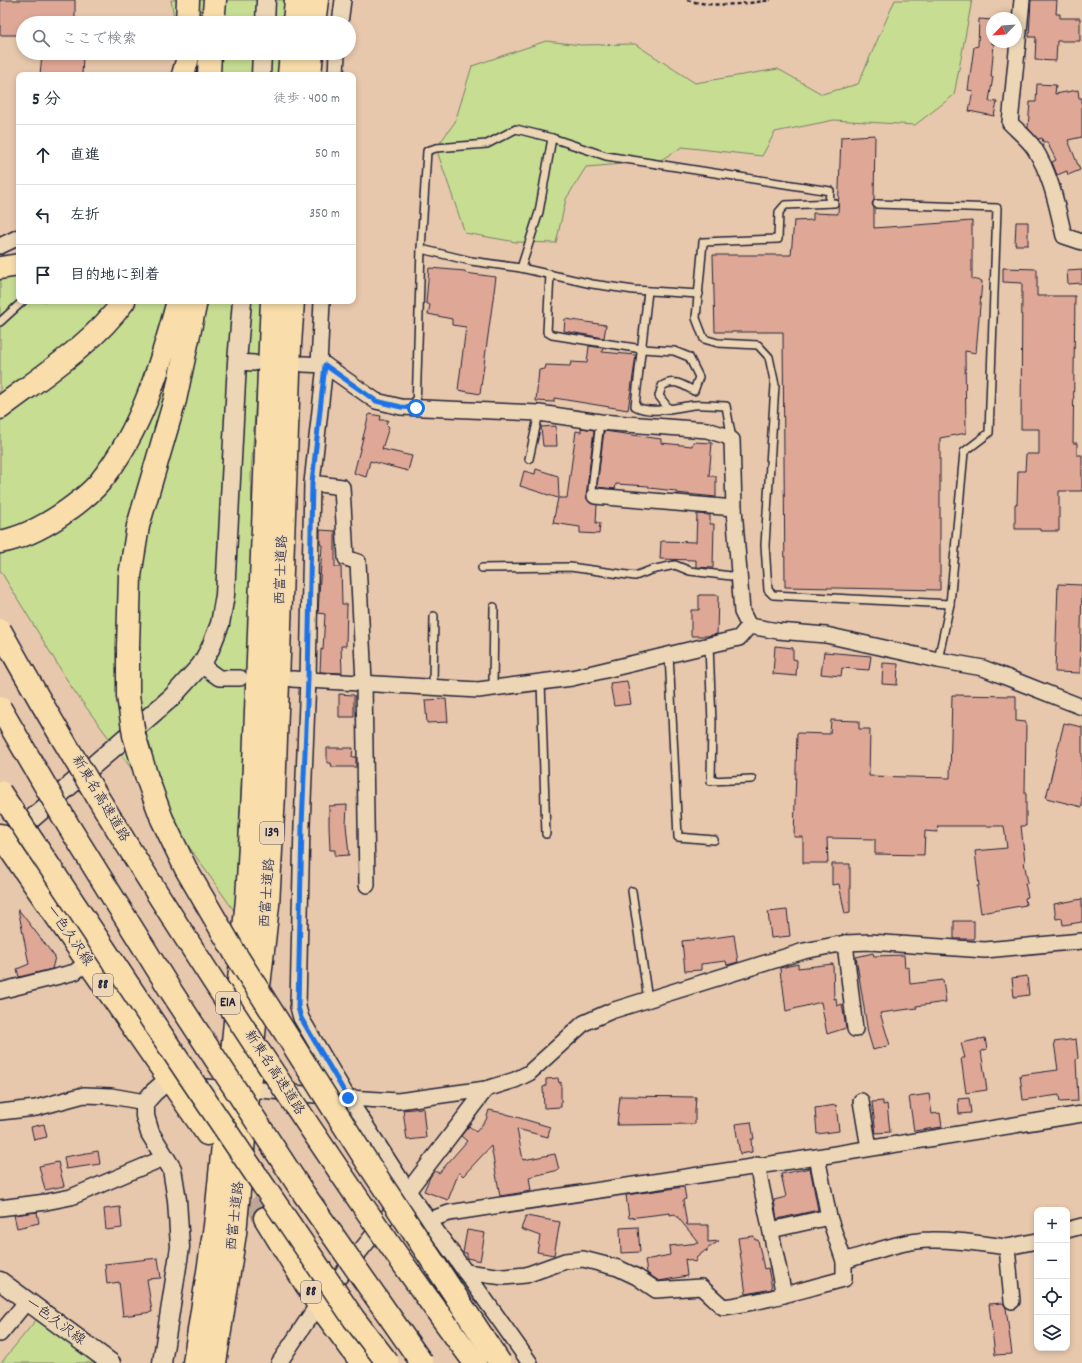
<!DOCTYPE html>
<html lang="ja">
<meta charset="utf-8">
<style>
:root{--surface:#fff;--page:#f2f2f3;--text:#1f2937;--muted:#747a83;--line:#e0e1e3}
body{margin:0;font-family:Dekko,"Klee One",sans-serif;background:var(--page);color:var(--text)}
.controls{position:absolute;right:12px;bottom:12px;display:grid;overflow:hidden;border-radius:8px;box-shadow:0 2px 6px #0003}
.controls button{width:36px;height:36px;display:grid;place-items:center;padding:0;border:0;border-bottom:1px solid var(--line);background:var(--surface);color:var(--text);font:20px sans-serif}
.compass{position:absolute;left:986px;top:12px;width:36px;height:36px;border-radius:50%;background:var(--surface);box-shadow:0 2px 6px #0003;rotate:245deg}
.stop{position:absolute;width:12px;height:12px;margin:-9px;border:3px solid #1a73e8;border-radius:50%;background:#fff}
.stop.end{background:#1a73e8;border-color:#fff;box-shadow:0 1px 4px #0008}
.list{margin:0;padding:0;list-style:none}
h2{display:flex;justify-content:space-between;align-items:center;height:52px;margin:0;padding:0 16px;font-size:17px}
h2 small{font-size:13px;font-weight:400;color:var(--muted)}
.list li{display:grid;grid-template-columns:26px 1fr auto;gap:12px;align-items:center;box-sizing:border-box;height:60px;padding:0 16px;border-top:1px solid var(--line)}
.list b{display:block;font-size:15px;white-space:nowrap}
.list em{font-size:13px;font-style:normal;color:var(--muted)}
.icon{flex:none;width:22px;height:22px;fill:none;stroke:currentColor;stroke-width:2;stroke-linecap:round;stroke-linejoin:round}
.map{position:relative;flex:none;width:1082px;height:1363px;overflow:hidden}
.search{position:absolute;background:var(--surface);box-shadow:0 2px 6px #0003;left:16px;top:16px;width:340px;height:44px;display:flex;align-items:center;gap:10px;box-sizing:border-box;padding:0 14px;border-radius:22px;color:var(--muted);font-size:15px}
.panel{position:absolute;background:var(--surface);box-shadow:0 2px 6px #0003;left:16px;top:72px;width:340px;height:232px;border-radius:8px}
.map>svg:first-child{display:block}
.green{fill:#c7dd92;stroke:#748066}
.building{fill:#dfa896;stroke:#22223b}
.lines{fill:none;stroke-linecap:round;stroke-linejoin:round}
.primary-tunnel{stroke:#c0a795;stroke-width:22;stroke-dasharray:22 11;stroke-linecap:butt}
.service-casing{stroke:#22223b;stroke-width:10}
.minor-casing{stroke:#22223b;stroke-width:18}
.tertiary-casing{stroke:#22223b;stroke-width:21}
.primary-casing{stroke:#22223b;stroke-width:25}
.motorway-casing{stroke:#22223b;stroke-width:25}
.path{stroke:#22223b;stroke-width:2.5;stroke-dasharray:4 3;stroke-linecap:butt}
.service{stroke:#ecd6b5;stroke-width:7}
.minor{stroke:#ecd6b5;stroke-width:15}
.tertiary{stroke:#ecd6b5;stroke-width:18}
.primary{stroke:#f9deab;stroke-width:22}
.motorway{stroke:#f9deab;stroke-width:22}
.motorway-bridge-casing{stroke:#22223b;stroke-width:25;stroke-linecap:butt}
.motorway-bridge{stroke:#f9deab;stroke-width:22}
.route{stroke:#1a73e8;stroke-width:5}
.labels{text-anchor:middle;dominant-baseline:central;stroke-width:3;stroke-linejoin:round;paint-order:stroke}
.shield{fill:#ecd6b5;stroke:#5f5860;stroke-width:1}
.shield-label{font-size:13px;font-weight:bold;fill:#22223b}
.street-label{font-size:14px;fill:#22223b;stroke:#ecd6b5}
</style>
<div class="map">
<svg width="1082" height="1363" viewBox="0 0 1082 1363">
<rect width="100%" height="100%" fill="#e8c8ac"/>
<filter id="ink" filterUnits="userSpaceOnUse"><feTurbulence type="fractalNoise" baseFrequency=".025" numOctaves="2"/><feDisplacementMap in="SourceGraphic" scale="8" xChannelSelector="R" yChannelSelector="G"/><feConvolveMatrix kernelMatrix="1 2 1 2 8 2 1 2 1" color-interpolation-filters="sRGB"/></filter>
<g filter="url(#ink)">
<!-- green -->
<g class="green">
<polygon points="171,0 285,0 283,23 175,23"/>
<polygon points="895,0 972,0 954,95 915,125 834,120 775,132 762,156 682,147 659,161 586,167 566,199 556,243 516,242 465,233 436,148 455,122 472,66 546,41 581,45 635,44 695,83 778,69 822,94 858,84"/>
<polygon points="178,53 280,53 278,75 177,75"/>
<polygon points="19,265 19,301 262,301 251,476 253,553 235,912 192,851 72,688 0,570 0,270"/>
<polygon points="36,1320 97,1363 1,1363"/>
</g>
<!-- building -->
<g class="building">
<polygon points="0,0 75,0 75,23 23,23 23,35 0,35"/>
<polygon points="1031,0 1057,0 1056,14 1060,14 1060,18 1080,18 1080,41 1057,41 1056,61 1035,60 1036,37 1029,37"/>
<polygon points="979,19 992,20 992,44 994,44 991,77 993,77 989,101 997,102 994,116 969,111 973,91 968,90 974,47 978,46"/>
<polygon points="42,54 70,57 83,57 82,75 40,75"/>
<polygon points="1037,84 1056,85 1055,94 1078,90 1079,98 1082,98 1082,137 1068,140 1080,170 1068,175 1067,171 1057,175 1052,162 1056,160 1047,142 1043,142 1042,138 1038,139 1028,128 1030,102 1036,102"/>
<polygon points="875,135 874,200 872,204 874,208 874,228 972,221 972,279 982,281 976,353 965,351 966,433 940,438 940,590 785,587 783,332 715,332 713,255 791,255 794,221 813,220 813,213 838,214 841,137"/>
<polygon points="1016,222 1028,222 1028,245 1015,245"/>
<polygon points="429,268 465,271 465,273 496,277 480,394 458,390 466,327 452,325 452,319 428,314 430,305 426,303"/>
<polygon points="1003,268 1037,269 1037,296 1075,296 1073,443 1077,443 1077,455 1082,455 1082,491 1059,491 1059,531 1040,531 1040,529 1015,529 1015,504 1017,504 1018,471 1025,471 1026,454 1039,454 1039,429 1021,429 1022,283 1003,282"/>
<polygon points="1082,270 1082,283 1068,284 1067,271"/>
<polygon points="565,319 606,325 604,338 564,331"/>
<polygon points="589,346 603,348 602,352 636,355 628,410 554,398 554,402 536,401 539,370 545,369 546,365 570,366 571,362 587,363"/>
<polygon points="369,414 381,416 380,420 388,420 386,424 389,427 382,449 412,456 408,471 370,461 366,477 354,473"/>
<polygon points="556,426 557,446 543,446 541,427"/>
<polygon points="581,428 594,430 586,496 587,499 590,503 597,505 596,523 600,523 599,534 580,533 580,527 553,523 558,498 520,486 524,471 535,474 536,469 558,476 559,498 567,498 576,431 581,432"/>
<polygon points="604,431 661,439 661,443 692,446 693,442 712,443 709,476 716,476 716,497 676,493 676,491 649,488 649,486 616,484 615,489 597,487"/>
<polygon points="697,514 710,515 710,524 714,524 713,568 696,567 696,560 660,559 661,541 696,542"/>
<polygon points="320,530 335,531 335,567 341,567 342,604 347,604 346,646 341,646 342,673 320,672 321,649 323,650 325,614 318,613 322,545 320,544"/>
<polygon points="1058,584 1082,585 1080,673 1055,672"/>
<polygon points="699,595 718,595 717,634 707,636 691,636 691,610 699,610"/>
<polygon points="775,646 793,648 793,659 797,660 796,676 773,674"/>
<polygon points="824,652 871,656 869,670 842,668 841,676 821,674"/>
<polygon points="883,663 898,664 897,685 882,684"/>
<polygon points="627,681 631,704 614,706 610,683"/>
<polygon points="339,694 354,695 354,717 339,717"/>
<polygon points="952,695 1016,696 1016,721 1026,722 1025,794 1026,794 1026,826 1021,826 1025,862 1024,862 1028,883 1025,883 1028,897 1025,898 1026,905 981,913 977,886 979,886 975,851 1007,848 1004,826 938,826 937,832 925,831 924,855 875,854 875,839 827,838 828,863 803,863 803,837 794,837 797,733 830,734 831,720 859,721 859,729 870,729 869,776 950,778"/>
<polygon points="446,699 448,722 427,723 425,700"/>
<polygon points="1064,723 1082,727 1082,807 1046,798"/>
<polygon points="327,748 353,748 352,757 356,757 356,767 332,767 331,763 327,763"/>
<polygon points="347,805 346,825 349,855 335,856 335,850 330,850 329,826 329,806"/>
<polygon points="832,864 850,864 850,913 845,914 839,884 832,885"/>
<polygon points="1082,899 1082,922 1063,925 1062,918 1056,919 1054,904"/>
<polygon points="18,909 55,957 52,969 19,977 17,969 29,964"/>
<polygon points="787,910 790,936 771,938 768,912"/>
<rect x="954" y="921" width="20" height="18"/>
<polygon points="734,935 738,962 727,965 726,961 701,964 701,970 685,971 682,941 699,939 699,940"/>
<polygon points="873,953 874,956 904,955 905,968 909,967 910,984 943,980 946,1002 916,1006 917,1008 880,1013 890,1045 873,1050 868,1033 856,957"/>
<polygon points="798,964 798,968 833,964 834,999 836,998 837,1006 842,1004 846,1028 827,1034 821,1002 786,1011 782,979 781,979 780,968"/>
<polygon points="1027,976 1029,995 1014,997 1012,978"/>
<polygon points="985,1038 987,1049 981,1051 987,1090 966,1093 961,1058 965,1058 961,1043"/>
<polygon points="1076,1039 1078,1058 1076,1060 1078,1101 1060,1102 1059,1095 1023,1100 1020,1075 1058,1070 1054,1042"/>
<polygon points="558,1078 559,1083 561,1082 561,1107 544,1108 543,1087 546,1086 546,1079"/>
<polygon points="929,1094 932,1114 940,1113 942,1127 914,1131 909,1097"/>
<polygon points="620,1096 696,1097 695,1111 695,1124 617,1125"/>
<polygon points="969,1098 971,1113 959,1114 958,1099"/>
<polygon points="883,1101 883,1105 887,1104 890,1132 876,1133 872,1102"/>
<polygon points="836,1105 839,1131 817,1134 815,1108"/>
<polygon points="423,1108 426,1138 407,1140 403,1110"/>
<polygon points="489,1110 503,1113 550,1127 548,1137 517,1129 523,1160 555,1154 559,1170 529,1177 531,1191 500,1196 491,1146 463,1176 459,1172 448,1200 424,1191 430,1177 434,1171 439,1173 467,1141 461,1136 469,1126 476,1132 486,1120"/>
<polygon points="751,1122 754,1139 751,1139 752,1152 740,1154 735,1124"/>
<polygon points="44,1124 47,1137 34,1140 31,1127"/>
<polygon points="98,1151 100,1164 66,1169 64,1157"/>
<polygon points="58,1162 64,1186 45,1190 39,1166"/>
<polygon points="810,1168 818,1210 777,1219 774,1200 786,1197 781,1174"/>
<polygon points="684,1187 686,1199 683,1200 687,1225 708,1225 708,1242 719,1241 707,1249 707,1252 706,1250 697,1257 695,1262 685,1259 687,1276 659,1281 647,1273 645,1260 670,1255 669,1246 699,1243 675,1214 670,1215 670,1213 629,1218 626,1195"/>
<polygon points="120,1207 122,1228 106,1230 104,1209"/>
<polygon points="37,1212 39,1223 17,1228 14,1215"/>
<polygon points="526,1216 560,1222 554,1255 537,1252 540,1236 521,1229"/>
<polygon points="638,1227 640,1252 621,1253 620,1228"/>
<polygon points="467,1230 485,1233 480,1261 467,1258 467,1253 463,1253"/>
<polygon points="754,1236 755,1240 758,1240 764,1269 768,1268 772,1289 746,1294 738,1238"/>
<polygon points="158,1258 161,1278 147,1279 152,1312 123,1316 119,1282 107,1284 105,1264"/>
<polygon points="1003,1303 1006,1308 1012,1354 995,1355 989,1304"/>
</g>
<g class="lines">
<!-- primary-tunnel -->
<polyline class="primary-tunnel" points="233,1172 265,1218"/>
<!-- service casing -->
<g class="service-casing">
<g id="service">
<polyline points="552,138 606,156 830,191 829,203"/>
<polyline points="834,203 785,205 779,212 778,239 703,242 696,318 704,339 718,343 758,345 769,357 775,385 765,545 768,590 773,595 950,604"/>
<polyline points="877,204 997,208 989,433 964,452 950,604 938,660"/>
<polyline points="421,249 471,261 521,268 592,284 634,290 699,294"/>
<path d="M550,274L547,332L552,335L642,349L674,351L689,357L699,377L694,391C683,385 674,378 662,386L659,396L669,409"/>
<path d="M648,291L635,406C650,415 677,407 694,405C704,404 715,406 726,406L732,439"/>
<polyline points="0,322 23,301"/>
<polyline points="416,408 421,249 427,151 436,148 487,144 516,129 552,138 539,212 521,268"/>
<polyline points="529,459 539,413"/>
<polyline points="595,496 592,489 600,422"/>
<polyline points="482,568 570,567 635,576 651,570 675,565 690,571 739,577"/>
<polyline points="709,645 712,723 711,781 752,779"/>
<polyline points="669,654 678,837 714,840"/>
<polyline points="541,682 546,834"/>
<polyline points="433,687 434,616"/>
<polyline points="493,688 494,607"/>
<polyline points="632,891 648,1000"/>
</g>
</g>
<!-- minor casing -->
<g class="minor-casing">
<g id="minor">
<path d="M1022,0L1010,123C1018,131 1028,139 1034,148C1051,174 1057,206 1064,236L1082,242"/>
<polyline points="340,23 343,0"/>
<polyline points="336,75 337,53"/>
<polyline points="0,246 19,237"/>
<polyline points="237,362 254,363"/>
<polyline points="303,364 325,365 376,401 401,407 539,413 600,422 707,430 726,436 732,440 734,508 742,612 749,626 778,631 826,635 938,660 983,668 1082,707"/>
<polyline points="319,365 322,301"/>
<polyline points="325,365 312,483 308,679 302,825 298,1007 301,1018 348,1098 408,1191 530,1363"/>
<polyline points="312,483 342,487 346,558 358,562 364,682 367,885"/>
<polyline points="595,496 734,508"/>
<polyline points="201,665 219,678 240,678"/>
<polyline points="292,679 478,690 572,678 739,638 749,626"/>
<polyline points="845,943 855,1029"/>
<polyline points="0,991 75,972 87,962"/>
<polyline points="190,1086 219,1088"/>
<polyline points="261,1090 348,1098 398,1101 486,1089 515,1080 529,1073 584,1023 611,1011 804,951 845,943 870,942 985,950 1082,941"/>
<polyline points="861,1101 869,1148"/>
<polyline points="0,1112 36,1108 84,1095 111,1096 145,1102"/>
<path d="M817,1157L829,1217L844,1261C870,1253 904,1240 931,1240C956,1239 982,1244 1007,1247"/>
<polyline points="757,1165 784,1295"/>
<polyline points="0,1208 46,1202 71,1197 166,1157"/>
<polyline points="429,1220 449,1213 817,1157 1082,1114"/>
<polyline points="771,1230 829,1217"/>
<polyline points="1067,1230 1082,1226"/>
<path d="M465,1272L504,1277L526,1275L565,1261L583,1259L618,1268L637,1277L656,1290L701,1287L723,1307C764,1302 804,1289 844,1279V1261"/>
<polyline points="1012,1301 1007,1247 1037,1241"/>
<polyline points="0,1334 27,1301"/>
<polyline points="279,1363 318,1304 408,1191 486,1089"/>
</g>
</g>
<!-- tertiary casing -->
<g class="tertiary-casing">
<g id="tertiary">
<polyline points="265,23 266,0"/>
<polyline points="261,75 262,53"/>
<polyline points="5,842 172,697 201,665 210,649 220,624 225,595 237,362 242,301"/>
<polyline points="0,1281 111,1363"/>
<polyline points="162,1363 180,1247 177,1200 172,1169 150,1133 145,1116 145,1102 154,1092 169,1079"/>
</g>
</g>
<!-- primary casing -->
<g class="primary-casing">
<g id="primary">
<polyline points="0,835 207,1134"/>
<polyline points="265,1218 318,1304 362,1363"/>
</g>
</g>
<!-- motorway casing -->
<g class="motorway-casing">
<g id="motorway">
<polyline points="187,23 188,0"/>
<polyline points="213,23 215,0"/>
<polyline points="294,23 296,0"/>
<polyline points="314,23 317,0"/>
<polyline points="183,75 187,61 187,53"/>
<polyline points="209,75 210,53"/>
<polyline points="289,75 291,53"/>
<polyline points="310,75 312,53"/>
<polyline points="0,268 19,265"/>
<path d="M0,408C41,377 94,343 124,301"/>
<path d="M0,542C22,538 43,527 61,515C74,506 90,494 100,482C142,430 161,364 178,301"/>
<polyline points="128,647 130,576 138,526 175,400 196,301"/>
<polyline points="194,1363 215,1226 247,899 253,790 270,345 272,301"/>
<polyline points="215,1363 235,1233 256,1014 268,905 274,794 290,345 293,301"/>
</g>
</g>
<!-- path -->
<path class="path" d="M687,0C714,8 744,4 771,0"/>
<!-- service -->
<use href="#service" class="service"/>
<!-- minor -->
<use href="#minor" class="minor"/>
<!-- tertiary -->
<use href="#tertiary" class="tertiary"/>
<!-- primary -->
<use href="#primary" class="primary"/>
<!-- motorway -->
<use href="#motorway" class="motorway"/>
<!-- motorway-bridge casing -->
<g class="motorway-bridge-casing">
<g id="motorway-bridge">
<path d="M0,630C79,772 166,909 255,1045C326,1152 398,1260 475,1363"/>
<polyline points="128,647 128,696 134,735 147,778 162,819 186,869 236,955 369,1165 500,1363"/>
<polyline points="0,708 68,825 169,988 304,1194 422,1363"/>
<polyline points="0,792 187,1073 354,1319 388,1363"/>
</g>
</g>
<!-- motorway-bridge -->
<use href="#motorway-bridge" class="motorway-bridge"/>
</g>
</g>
<g class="lines" filter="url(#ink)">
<!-- route -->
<polyline class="route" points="348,1098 301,1018 298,1007 302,826 308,679 312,483 325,365 376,401 401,407 416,408"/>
</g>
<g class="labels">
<!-- shield labels -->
<g class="shield">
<rect x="260" y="822" width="24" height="22" rx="3"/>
<rect x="93" y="974" width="20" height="22" rx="3"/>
<rect x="216" y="992" width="24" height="22" rx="3"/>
<rect x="301" y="1281" width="20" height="22" rx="3"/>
</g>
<g class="shield-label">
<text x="272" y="833">139</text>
<text x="103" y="985">88</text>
<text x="228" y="1003">E1A</text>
<text x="311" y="1292">88</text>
</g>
<!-- street labels -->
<g class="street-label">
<text transform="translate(282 570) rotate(-88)">西富士道路</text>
<text transform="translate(100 799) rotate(59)">新東名高速道路</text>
<text transform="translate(268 893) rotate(-86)">西富士道路</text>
<text transform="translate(69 936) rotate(55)">一色久沢線</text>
<text transform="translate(274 1073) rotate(57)">新東名高速道路</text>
<text transform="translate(236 1216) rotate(-84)">西富士道路</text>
<text transform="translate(55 1322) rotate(36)">一色久沢線</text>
</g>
</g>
</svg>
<div class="controls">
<button>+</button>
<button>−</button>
<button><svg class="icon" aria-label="locate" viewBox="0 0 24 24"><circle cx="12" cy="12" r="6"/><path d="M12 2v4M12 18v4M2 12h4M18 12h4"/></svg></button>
<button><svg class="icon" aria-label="layers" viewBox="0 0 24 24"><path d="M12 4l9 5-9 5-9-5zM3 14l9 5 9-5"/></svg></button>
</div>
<svg class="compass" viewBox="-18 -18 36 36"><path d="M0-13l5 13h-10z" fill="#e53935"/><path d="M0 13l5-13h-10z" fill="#747a83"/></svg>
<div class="stop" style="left:416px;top:408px"></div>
<div class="stop end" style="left:348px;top:1098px"></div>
<div class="search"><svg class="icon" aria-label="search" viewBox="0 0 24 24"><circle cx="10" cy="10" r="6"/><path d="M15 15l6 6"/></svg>ここで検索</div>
<section class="panel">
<h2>5 分<small>徒歩 · 400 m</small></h2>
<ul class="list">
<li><svg class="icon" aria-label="ahead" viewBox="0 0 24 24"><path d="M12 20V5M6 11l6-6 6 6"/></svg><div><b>直進</b></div><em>50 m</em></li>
<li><svg class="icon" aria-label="left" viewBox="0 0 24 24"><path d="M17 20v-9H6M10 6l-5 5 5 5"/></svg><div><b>左折</b></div><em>350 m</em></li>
<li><svg class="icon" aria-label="arrive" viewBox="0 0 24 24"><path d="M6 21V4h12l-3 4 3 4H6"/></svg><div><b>目的地に到着</b></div></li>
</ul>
</section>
</div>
